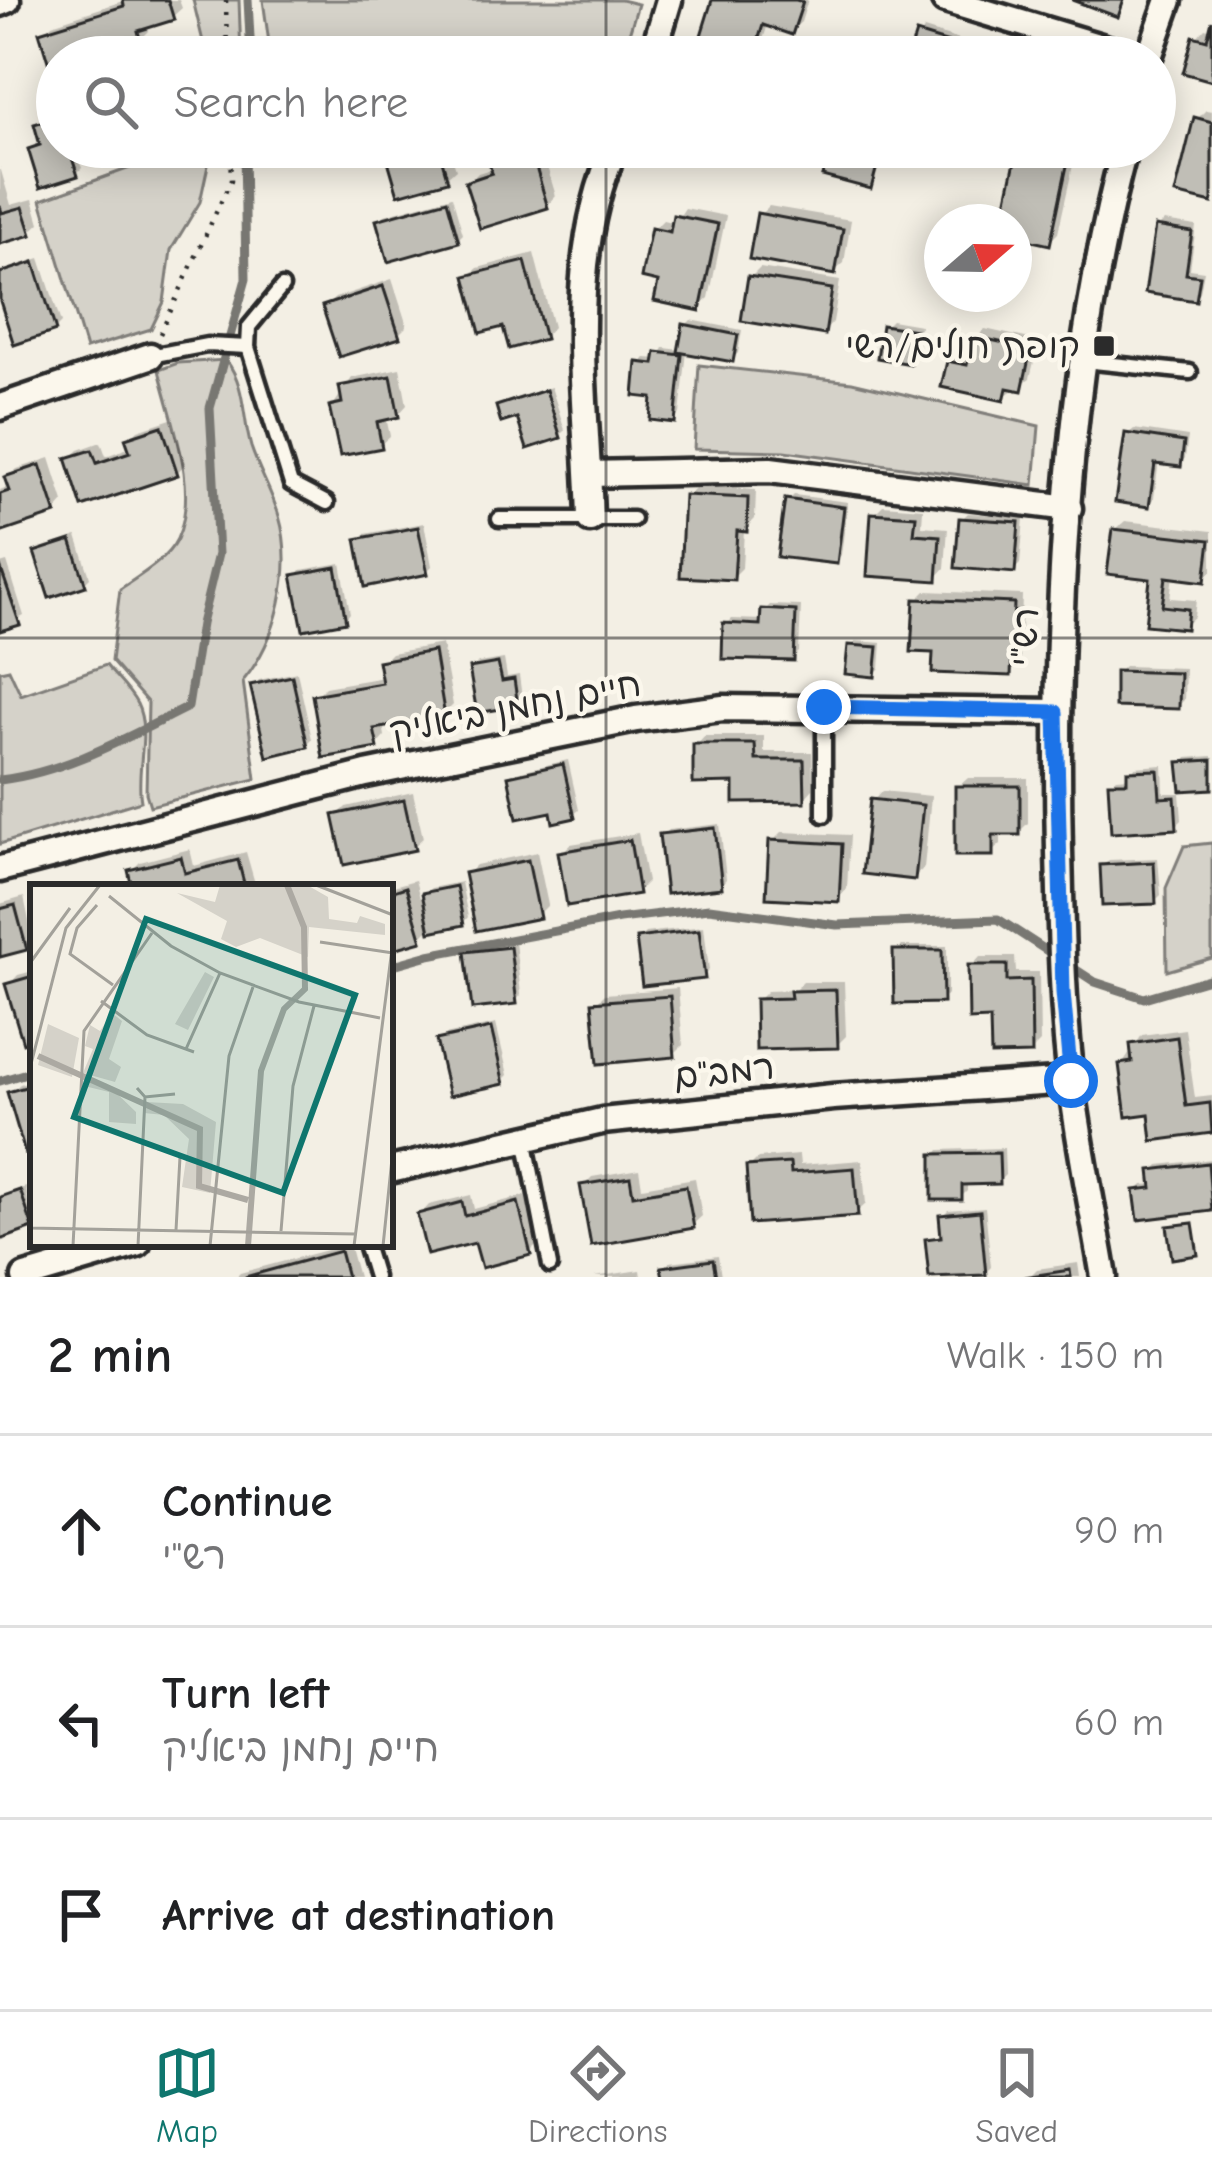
<!DOCTYPE html>
<meta charset="utf-8">
<style>
:root{--surface:#fff;--page:#f2f2f2;--text:#202124;--muted:#757577;--line:#e0e0e0;--accent:#0f766e}
body{margin:0;font-family:"Comic Neue","Playpen Sans Hebrew",sans-serif;background:var(--page);color:var(--text)}
.compass{position:absolute;left:924px;top:204px;width:108px;height:108px;border-radius:50%;background:var(--surface);box-shadow:0 6px 30px #0003;rotate:70deg}
.stop{position:absolute;width:36px;height:36px;margin:-27px;border:9px solid #1a73e8;border-radius:50%;background:#fff}
.stop.end{background:#1a73e8;border-color:#fff;box-shadow:0 3px 12px #0008}
.list{margin:0;padding:0;list-style:none}
h2{display:flex;justify-content:space-between;align-items:center;height:156px;margin:0;padding:0 48px;font-size:51px}
h2 small{font-size:39px;font-weight:400;color:var(--muted)}
.list li{display:grid;grid-template-columns:78px 1fr auto;gap:36px;align-items:center;box-sizing:border-box;height:192px;padding:0 48px;border-top:3px solid var(--line)}
.list b{display:block;font-size:45px;white-space:nowrap}
.list p{margin:0;font-size:39px;white-space:nowrap;color:var(--muted)}
.list em{font-size:39px;font-style:normal;color:var(--muted)}
.icon{flex:none;width:66px;height:66px;fill:none;stroke:currentColor;stroke-width:2;stroke-linecap:round;stroke-linejoin:round}
.map{position:relative;flex:none;width:1212px;height:1277px;overflow:hidden}
.search{position:absolute;background:var(--surface);box-shadow:0 6px 30px #0003;left:36px;right:36px;top:36px;height:132px;display:flex;align-items:center;gap:30px;box-sizing:border-box;padding:0 42px;border-radius:66px;color:var(--muted);font-size:45px}
.sheet{height:732px;background:var(--surface)}
nav{display:flex;justify-content:space-around;align-items:center;box-sizing:border-box;height:168px;border-top:3px solid var(--line);background:var(--surface);font-size:33px;color:var(--muted)}
nav a{display:grid;justify-items:center;gap:6px}
nav .on{color:var(--accent)}
.map>svg:first-child{display:block}
.green{fill:#d5d2c9;stroke:#807e7a;stroke-width:3}
.shadow{fill:#0003}
.lines{fill:none;stroke-linecap:round;stroke-linejoin:round}
.stream{stroke:#787772;stroke-width:9}
.building{fill:#c0beb6;stroke:#2b2b2b;stroke-width:3}
.service-casing{stroke:#2b2b2b;stroke-width:21}
.minor-casing{stroke:#2b2b2b;stroke-width:33}
.path{stroke:#2b2b2b;stroke-width:4.5;stroke-dasharray:3 9;stroke-linecap:butt}
.service{stroke:#fbf7ec;stroke-width:12}
.minor{stroke:#fbf7ec;stroke-width:24}
.route{stroke:#1a73e8;stroke-width:15}
.grid{fill:none;stroke:#2b2b2b;stroke-width:3;stroke-opacity:0.55}
.poi-dot{fill:#2b2b2b;stroke:#fbf7ec;stroke-width:4.5}
.labels{text-anchor:middle;dominant-baseline:central;stroke-width:9;stroke-linejoin:round;paint-order:stroke}
.poi-label{font-size:36px;fill:#2b2b2b;stroke:#fbf7ec;text-anchor:end}
.street-label{font-size:36px;fill:#2b2b2b;stroke:#fbf7ec}
.inset-river{fill:none;stroke:#aca9a2;stroke-width:6}
.inset-road{fill:none;stroke:#a3a19a;stroke-width:3}
.view{fill:#0f766e;fill-opacity:0.15;stroke:#0f766e;stroke-width:6}
.inset-edge{fill:none;stroke:#2b2b2b;stroke-width:6}
</style>
<div class="map">
<svg width="1212" height="1277" viewBox="0 0 1212 1277">
<rect width="100%" height="100%" fill="#f3efe4"/>
<filter id="ink" filterUnits="userSpaceOnUse"><feTurbulence type="fractalNoise" baseFrequency=".00833" numOctaves="2"/><feDisplacementMap in="SourceGraphic" scale="24" xChannelSelector="R" yChannelSelector="G"/><feConvolveMatrix kernelMatrix="1 2 1 2 8 2 1 2 1" color-interpolation-filters="sRGB"/></filter>
<g filter="url(#ink)">
<!-- green -->
<g class="green">
<polygon points="193,0 239,0 241,57 181,57 180,54 205,50"/>
<polygon points="263,0 621,0 638,4 622,57 271,57"/>
<polygon points="188,147 212,147 200,202 171,250 164,302 151,329 86,349 41,200"/>
<polygon points="274,147 365,147 362,158 273,155"/>
<path d="M226,360C246,386 242,416 251,447C259,471 272,492 279,516C295,570 277,640 243,681L256,779L150,806L146,793L148,703L111,661L120,589C139,576 167,560 177,539C200,489 171,420 159,370L178,363Z"/>
<polygon points="699,365 852,382 1039,426 1034,485 785,451 694,449"/>
<path d="M106,665C115,677 130,690 137,704C151,732 135,770 141,801L0,844V671L9,669L21,695Z"/>
<polygon points="1212,843 1212,958 1167,971 1166,888 1184,846"/>
</g>
<!-- shadow -->
<g class="shadow">
<polygon points="126,0 179,0 182,8 172,17 147,25 149,31 139,41 87,57 57,57 57,66 43,33 52,24"/>
<polygon points="715,0 808,0 801,22 791,31 768,24 761,46 751,56"/>
<polygon points="1205,28 1212,30 1212,78 1196,38"/>
<polygon points="924,29 976,45 972,57 897,57 904,46 914,50"/>
<polygon points="1206,110 1212,111 1212,200 1197,119"/>
<polygon points="57,115 57,147 86,147 76,150 82,168 76,174 32,150 42,143 37,125"/>
<polygon points="387,147 449,147 456,169 446,178"/>
<polygon points="488,147 541,147 556,196 547,206 469,182 478,173 494,168"/>
<polygon points="834,147 884,147 875,180 870,186"/>
<polygon points="1021,147 1077,147 1058,233 1049,242 1014,234 1014,222 1005,222"/>
<polygon points="0,167 11,205 33,199 40,223 30,232 0,241"/>
<polygon points="452,196 463,234 458,239 379,221 385,215"/>
<polygon points="769,206 851,220 844,263 834,272 760,215"/>
<polygon points="685,208 726,216 709,298 699,307 662,279 654,229 663,220 675,223"/>
<polygon points="1164,221 1196,226 1190,269 1204,271 1200,292 1195,297 1158,227"/>
<polygon points="534,253 553,327 544,337 505,323 468,277 478,268"/>
<polygon points="40,258 61,323 55,329 0,291 1,271"/>
<polygon points="760,268 840,281 833,322 824,332 751,277"/>
<polygon points="392,279 407,326 398,335 325,307 335,298"/>
<polygon points="691,320 742,330 738,353 732,359 687,351 680,414 674,420 656,395 640,364 646,358 658,359 664,348 681,350 685,326"/>
<polygon points="891,320 920,325 916,355 910,360 885,326"/>
<polygon points="985,329 1039,341 1030,378 1003,397 949,363 959,353 972,356 976,338"/>
<polygon points="400,368 407,405 398,415 386,417 390,436 380,445 332,407 352,378"/>
<polygon points="551,387 565,430 560,435 500,407 506,401"/>
<polygon points="171,419 186,463 177,473 84,503 69,459 79,450 101,442 106,456 131,447 129,439 138,430"/>
<polygon points="1134,429 1188,437 1185,458 1180,464 1159,461 1154,498 1148,504 1128,434"/>
<polygon points="50,458 64,502 55,512 0,530 0,490 10,486 7,478 17,469"/>
<polygon points="697,486 756,490 755,519 744,530 742,568 733,577 687,496"/>
<polygon points="794,495 848,502 841,555 836,561 788,501"/>
<polygon points="883,505 923,508 922,526 948,528 945,568 936,578 874,514"/>
<polygon points="968,513 1024,518 1020,564 1014,570 962,519"/>
<polygon points="1125,521 1212,531 1212,571 1204,579 1173,575 1170,598 1196,600 1194,617 1184,626 1148,622 1153,576 1115,530"/>
<polygon points="424,523 432,566 426,572 359,540 365,534"/>
<polygon points="77,536 90,577 84,583 38,553 44,547"/>
<polygon points="7,562 24,616 0,628 0,564"/>
<polygon points="341,563 350,613 345,619 296,576 301,570"/>
<polygon points="926,591 1022,595 1020,664 1010,673 936,650 917,600"/>
<polygon points="770,605 801,606 799,652 793,658 726,625 732,619 764,620 764,611"/>
<polygon points="857,641 882,643 880,668 874,674 851,646"/>
<polygon points="442,644 453,705 444,714 383,725 385,736 376,746 316,696 325,687 384,677 382,662 391,653"/>
<polygon points="504,659 507,677 519,675 522,698 517,704 472,669 478,663"/>
<polygon points="1124,666 1185,668 1184,700 1178,706 1118,672"/>
<polygon points="297,672 312,739 306,745 254,686 259,680"/>
<polygon points="705,736 764,736 764,752 812,752 813,789 804,799 737,780 696,746"/>
<polygon points="1212,756 1212,786 1182,764 1187,758"/>
<polygon points="568,760 579,810 573,815 553,808 511,777 517,772"/>
<polygon points="1163,765 1164,793 1180,793 1182,820 1176,826 1111,783 1117,778 1130,777 1135,767"/>
<polygon points="968,778 1028,778 1028,823 1019,832 1001,832 1001,844 991,853 958,787"/>
<polygon points="882,791 931,796 924,868 914,877 873,801"/>
<polygon points="413,792 423,838 413,847 337,816 346,807"/>
<polygon points="720,824 726,879 721,885 662,836 668,830"/>
<polygon points="782,832 850,835 847,889 838,899 772,842"/>
<polygon points="638,833 647,882 637,892 561,853 571,844"/>
<polygon points="190,849 194,866 246,852 256,887 135,887 131,871 140,862"/>
<polygon points="537,852 548,905 538,915 467,874 476,865"/>
<polygon points="1158,858 1161,895 1155,901 1103,866 1109,860"/>
<polygon points="415,880 420,898 431,888 461,882 468,917 463,923 429,929 420,938 390,947 390,887"/>
<polygon points="24,897 33,940 26,947 0,954 0,904"/>
<polygon points="704,926 709,970 703,976 639,939 645,933"/>
<polygon points="515,942 521,995 516,1001 469,953 474,947"/>
<polygon points="902,946 947,946 947,994 942,1000 896,951"/>
<polygon points="980,957 1015,957 1016,972 1039,972 1040,1042 1031,1051 993,1016 971,967"/>
<polygon points="33,971 33,1037 9,985 18,975"/>
<polygon points="803,982 844,982 846,1036 837,1045 758,1000 767,991 795,990"/>
<polygon points="678,988 683,1045 674,1054 596,1003 605,994"/>
<polygon points="496,1024 508,1075 502,1081 440,1041 445,1035"/>
<polygon points="1185,1029 1195,1098 1212,1096 1212,1130 1155,1138 1152,1110 1122,1065 1142,1035"/>
<polygon points="33,1080 33,1147 10,1093 20,1084"/>
<polygon points="1004,1148 1005,1175 999,1181 967,1182 967,1191 961,1197 935,1156 940,1150"/>
<polygon points="799,1155 800,1165 862,1160 866,1204 856,1213 749,1167 758,1158"/>
<polygon points="1212,1159 1212,1208 1140,1217 1137,1191 1143,1185 1154,1184 1153,1171 1159,1165"/>
<polygon points="639,1169 642,1187 695,1178 702,1216 692,1225 583,1186 592,1177"/>
<polygon points="26,1187 33,1224 0,1236 0,1195"/>
<polygon points="471,1195 474,1209 527,1195 539,1243 530,1252 477,1239 420,1215 429,1205"/>
<polygon points="985,1207 991,1267 985,1273 932,1277 928,1240 944,1233 942,1216 948,1210"/>
<polygon points="349,1244 358,1277 236,1277 240,1273"/>
<polygon points="718,1256 721,1277 666,1277 664,1268 670,1262"/>
<polygon points="1078,1263 1080,1277 1029,1277 1037,1269"/>
<polygon points="640,1270 641,1277 594,1277"/>
</g>
<g class="lines">
<!-- stream -->
<g class="stream">
<polyline points="248,0 251,57"/>
<path d="M0,780C67,772 129,736 188,707L201,624L218,554L210,408L246,279L244,147"/>
<polyline points="390,966 429,955 619,919 709,908 837,925 998,919 1095,982 1144,998 1212,978"/>
<polyline points="0,1081 33,1071"/>
</g>
</g>
<!-- building -->
<g class="building">
<polygon points="123,0 168,0 174,20 138,31 141,43 97,57 57,57 57,70 51,71 39,32 124,6"/>
<polygon points="712,0 796,0 803,2 792,35 763,25 753,57 746,57 699,42"/>
<polygon points="1072,0 1124,0 1118,17"/>
<polygon points="1212,20 1212,81 1183,73 1193,36 1207,40"/>
<polygon points="916,33 972,50 970,57 894,57 896,51 909,55"/>
<polygon points="57,117 57,147 95,147 71,155 78,176 40,188 28,149 40,145 34,124"/>
<polygon points="1194,117 1212,122 1212,203 1175,194"/>
<polygon points="384,147 438,147 448,181 398,195"/>
<polygon points="484,147 530,147 548,208 480,229 465,182 492,173"/>
<polygon points="831,147 882,147 871,189 822,176"/>
<polygon points="1018,147 1071,147 1050,245 1014,237 1014,222 1002,222"/>
<polygon points="447,200 459,242 388,262 376,220"/>
<polygon points="0,206 2,213 23,207 32,235 0,244"/>
<polygon points="757,213 843,229 835,275 749,259"/>
<polygon points="673,215 718,224 700,311 654,301 658,282 641,278 651,228 670,232"/>
<polygon points="1155,226 1192,232 1186,274 1200,276 1196,301 1145,293"/>
<polygon points="525,261 545,339 509,349 503,327 480,333 465,276"/>
<polygon points="34,262 56,331 14,345 0,301 0,273"/>
<polygon points="748,276 832,289 825,335 741,321"/>
<polygon points="383,286 400,338 339,357 322,306"/>
<polygon points="683,324 738,335 733,362 678,352"/>
<polygon points="882,325 916,330 911,364 877,358"/>
<polygon points="973,336 1031,349 1022,391 1007,388 1004,401 941,387 947,361 967,365"/>
<polygon points="656,352 682,355 675,423 650,420 652,398 634,396 637,362 654,364"/>
<polygon points="391,376 399,417 377,422 382,448 340,456 329,406 342,403 339,386"/>
<polygon points="546,390 561,438 527,449 517,418 501,423 496,406"/>
<polygon points="162,426 178,475 82,507 66,458 92,450 97,463 130,452 125,438"/>
<polygon points="1125,433 1184,442 1181,467 1155,464 1149,507 1115,502"/>
<polygon points="40,465 56,514 0,533 0,494 9,491 4,477"/>
<polygon points="684,495 748,498 747,532 737,531 734,580 680,577"/>
<polygon points="785,499 844,507 837,564 777,557"/>
<polygon points="871,513 916,516 914,534 940,536 937,581 867,576"/>
<polygon points="959,518 1019,522 1015,573 955,568"/>
<polygon points="418,527 428,574 365,587 356,539"/>
<polygon points="1113,529 1210,540 1205,582 1166,577 1162,606 1188,609 1186,629 1145,625 1150,579 1107,574"/>
<polygon points="71,540 86,586 49,598 34,552"/>
<polygon points="0,566 20,625 0,631"/>
<polygon points="336,567 346,622 303,630 292,575"/>
<polygon points="914,599 1014,603 1011,676 932,673 933,653 911,652"/>
<polygon points="761,609 796,611 794,661 722,659 723,623 760,625"/>
<polygon points="848,645 878,647 875,677 845,674"/>
<polygon points="434,651 445,717 374,729 378,748 323,758 312,695 382,683 378,661"/>
<polygon points="498,663 502,681 514,679 518,706 477,713 469,668"/>
<polygon points="1115,671 1180,673 1179,709 1115,707"/>
<polygon points="292,676 308,747 267,757 250,685"/>
<polygon points="693,744 755,744 756,760 804,760 805,802 734,803 734,783 693,784"/>
<polygon points="1212,760 1212,789 1181,791 1178,762"/>
<polygon points="563,764 575,818 553,823 551,812 517,819 508,776"/>
<polygon points="1158,770 1160,798 1175,797 1177,829 1111,833 1108,782 1127,782 1127,771"/>
<polygon points="955,786 1020,786 1020,835 993,835 993,856 955,856"/>
<polygon points="870,799 923,805 915,880 862,874"/>
<polygon points="404,800 415,850 344,865 333,815"/>
<polygon points="715,828 722,888 666,894 659,834"/>
<polygon points="630,840 639,894 567,906 558,852"/>
<polygon points="769,840 842,844 839,902 766,898"/>
<polygon points="181,857 185,873 238,860 245,887 132,887 128,870"/>
<polygon points="528,860 540,918 476,931 464,873"/>
<polygon points="1154,862 1156,904 1102,906 1100,865"/>
<polygon points="456,886 464,925 430,932 422,893"/>
<polygon points="406,887 422,941 390,950 390,892"/>
<polygon points="15,905 27,950 0,957 0,909"/>
<polygon points="699,930 705,979 642,986 636,938"/>
<polygon points="510,947 517,1004 472,1009 465,952"/>
<polygon points="893,950 942,950 943,1003 894,1004"/>
<polygon points="968,965 1007,965 1007,981 1031,980 1032,1054 991,1055 990,1019 969,1020"/>
<polygon points="33,976 33,1040 23,1043 5,984"/>
<polygon points="836,990 838,1048 756,1050 755,999 791,998 790,991"/>
<polygon points="670,996 675,1057 598,1064 592,1002"/>
<polygon points="491,1028 504,1084 449,1096 436,1040"/>
<polygon points="1177,1037 1186,1106 1210,1103 1212,1133 1152,1141 1149,1114 1126,1117 1119,1064 1132,1062 1130,1044"/>
<polygon points="33,1085 33,1150 25,1153 7,1092"/>
<polygon points="999,1153 1000,1184 962,1185 962,1200 932,1200 932,1154"/>
<polygon points="790,1163 791,1173 854,1168 858,1216 750,1224 746,1166"/>
<polygon points="1208,1163 1212,1211 1138,1220 1134,1190 1152,1188 1150,1170"/>
<polygon points="630,1177 633,1195 686,1186 694,1228 591,1246 580,1185"/>
<polygon points="20,1190 33,1228 0,1240 0,1197"/>
<polygon points="462,1202 465,1216 518,1202 531,1255 482,1268 475,1243 427,1255 417,1214"/>
<polygon points="980,1211 986,1275 929,1277 925,1239 941,1237 939,1215"/>
<polygon points="1193,1223 1198,1255 1172,1259 1167,1226"/>
<polygon points="340,1251 347,1277 245,1277"/>
<polygon points="713,1260 716,1277 663,1277 661,1267"/>
<polygon points="1070,1270 1071,1277 1024,1277"/>
</g>
<g class="lines">
<!-- service casing -->
<g class="service-casing">
<g id="service">
<polyline points="282,287 249,327 248,347 291,484 327,503"/>
<polyline points="150,356 207,345 248,347"/>
<polyline points="1084,361 1190,372"/>
<polyline points="499,519 633,519"/>
<polyline points="824,708 824,815"/>
<polyline points="525,1138 550,1266"/>
<polyline points="365,1244 375,1277"/>
</g>
</g>
<!-- minor casing -->
<g class="minor-casing">
<g id="minor">
<polyline points="945,0 1134,57"/>
<polyline points="0,3 7,0"/>
<polyline points="652,57 669,0"/>
<polyline points="1149,57 1169,0"/>
<polyline points="0,407 150,356"/>
<polyline points="589,474 770,470 1069,508"/>
<path d="M590,519C587,396 563,262 615,147"/>
<polyline points="0,869 366,774 636,719 723,708 1056,712"/>
<polyline points="390,1170 602,1121 833,1097 1071,1081"/>
<polyline points="25,1277 137,1244"/>
<path d="M1104,1277C1093,1211 1079,1145 1071,1079C1062,1004 1061,928 1059,852C1054,626 1066,366 1125,147"/>
</g>
</g>
<!-- path -->
<g class="path">
<polyline points="226,0 227,57"/>
<polyline points="160,334 231,180 230,147"/>
</g>
<!-- service -->
<use href="#service" class="service"/>
<!-- minor -->
<use href="#minor" class="minor"/>
</g>
</g>
<g class="lines" filter="url(#ink)">
<!-- route -->
<polyline class="route" points="824,707 1056,712 1063,992 1071,1081"/>
</g>
<!-- grid -->
<path class="grid" d="M606,0V57M606,147V1277M0,638H1212"/>
<!-- markers -->
<rect class="poi-dot" x="1092" y="334" width="24" height="24" rx="6"/>
<g class="labels">
<!-- poi labels -->
<g class="poi-label">
<text x="1080" y="346">קופת חולים/רשי</text>
</g>
<!-- street labels -->
<g class="street-label">
<text transform="translate(1025 637) rotate(-86)">רש"י</text>
<text transform="translate(515 708) rotate(-11)">חיים נחמן ביאליק</text>
<text transform="translate(724 1072) rotate(-6)">רמב"ם</text>
</g>
</g>
<!-- overview -->
<g transform="translate(30 884)">
<rect width="363" height="363" fill="#f3efe4"/>
<path d="M190,1H277L298,13L299,35L327,39L330,32L355,40V51L279,43L278,73L230,54L206,63L191,55L197,37L147,9L185,18ZM175,88L184,93L158,146L145,140ZM82,129L92,137L79,175L91,183L85,198L53,189L63,165L55,162L60,141L70,147ZM18,140L49,154L42,193L8,181ZM51,192L77,200L106,228V240L79,238V208L50,201ZM116,218L153,220L186,238L180,309L152,303L159,255L134,231L114,229Z" fill="#d5d2c9"/>
<path class="inset-river" d="M8,172L170,245L169,302L218,316M218,362L231,187L254,125L275,105L274,43L257,1"/>
<path class="inset-road" d="M286,1L363,31M79,12L141,62L190,89L269,118L350,134M67,21L47,44L40,70L83,101M290,58L363,69M0,79L40,24M71,117L117,151L164,168M156,165L190,89M0,184L36,44L70,1M107,204L115,213L145,210M0,332V344L325,350M146,346L150,273M251,347L263,202L284,122M43,362L54,147L122,49M108,362L115,213M180,362L199,172L223,103M324,362L363,57M353,362L363,265"/>
<path class="view" d="M116,35L325,111L253,309L44,233Z"/>
<rect width="363" height="363" class="inset-edge"/>
</g>
</svg>
<svg class="compass" viewBox="-18 -18 36 36"><path d="M0-13l5 13h-10z" fill="#e53935"/><path d="M0 13l5-13h-10z" fill="#757577"/></svg>
<div class="stop" style="left:1071px;top:1081px"></div>
<div class="stop end" style="left:824px;top:707px"></div>
<div class="search"><svg class="icon" aria-label="search" viewBox="0 0 24 24"><circle cx="10" cy="10" r="6"/><path d="M15 15l6 6"/></svg>Search here</div>
</div>
<section class="sheet">
<h2>2 min<small>Walk · 150 m</small></h2>
<ul class="list">
<li><svg class="icon" aria-label="ahead" viewBox="0 0 24 24"><path d="M12 20V5M6 11l6-6 6 6"/></svg><div><b>Continue</b><p>רש&quot;י</p></div><em>90 m</em></li>
<li><svg class="icon" aria-label="left" viewBox="0 0 24 24"><path d="M17 20v-9H6M10 6l-5 5 5 5"/></svg><div><b>Turn left</b><p>חיים נחמן ביאליק</p></div><em>60 m</em></li>
<li><svg class="icon" aria-label="arrive" viewBox="0 0 24 24"><path d="M6 21V4h12l-3 4 3 4H6"/></svg><div><b>Arrive at destination</b></div></li>
</ul>
</section>
<nav>
<a class="on"><svg class="icon" aria-label="map" viewBox="0 0 24 24"><path d="M3 6l6-2 6 2 6-2v14l-6 2-6-2-6 2zM9 4v14M15 6v14"/></svg>Map</a>
<a><svg class="icon" aria-label="directions" viewBox="0 0 24 24"><path d="M12 3l9 9-9 9-9-9zM9 14v-3h6M13 9l2 2-2 2"/></svg>Directions</a>
<a><svg class="icon" aria-label="saved" viewBox="0 0 24 24"><path d="M7 4h10v16l-5-4-5 4z"/></svg>Saved</a>
</nav>
